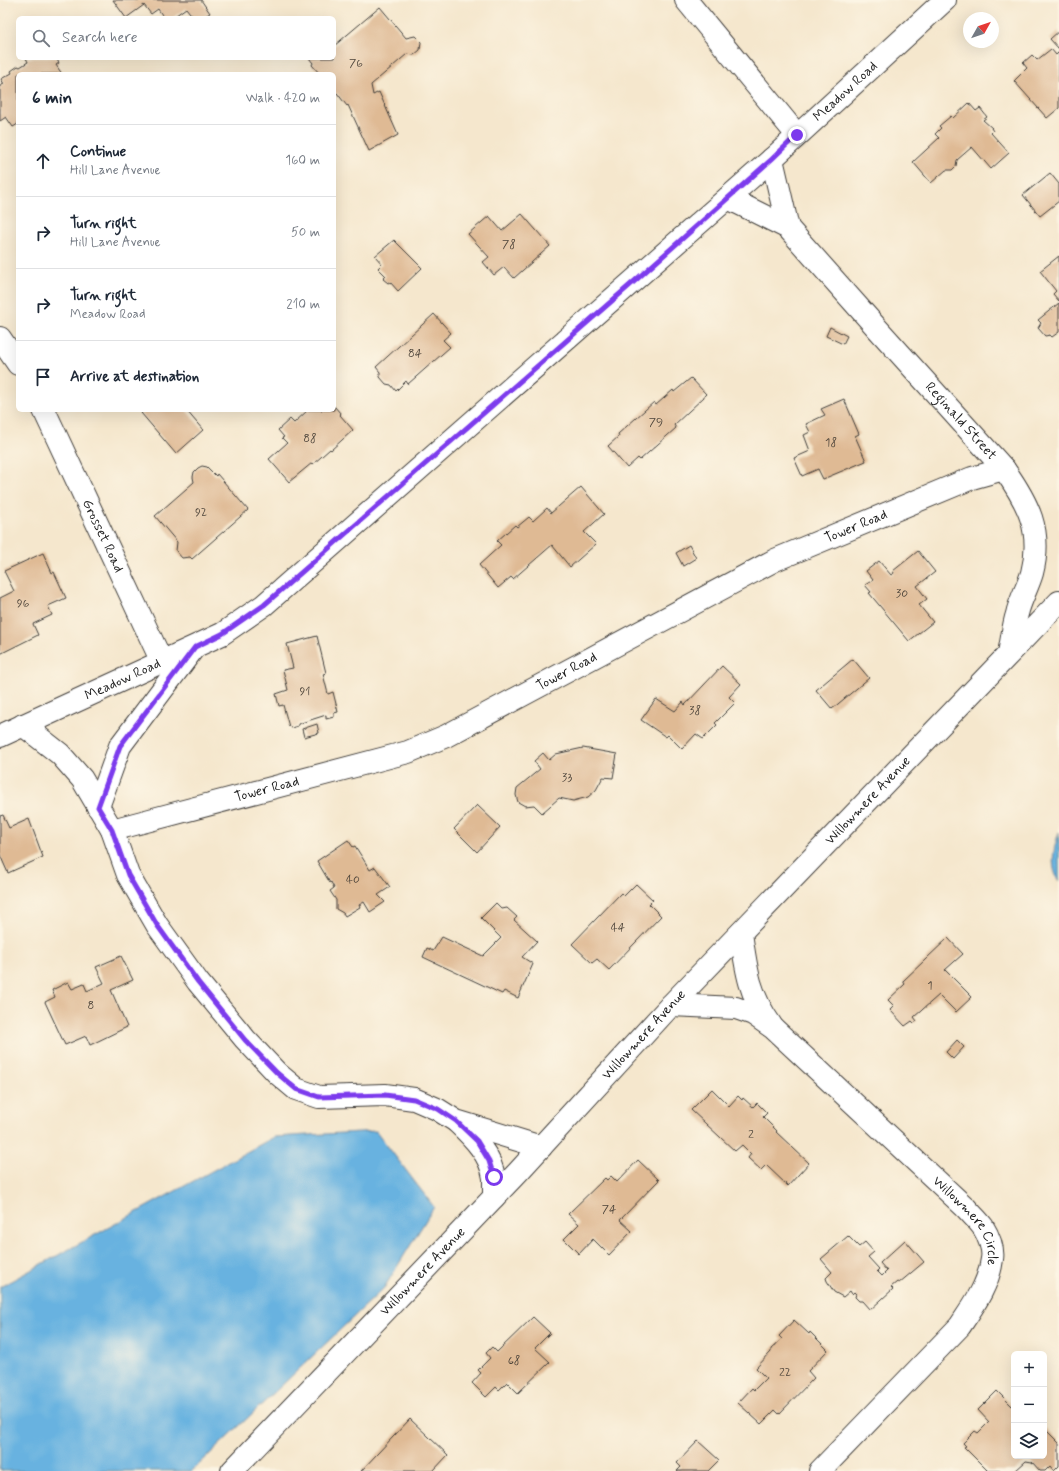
<!DOCTYPE html>
<meta charset="utf-8">
<style>
:root{--surface:#fff;--page:#f2f2f3;--text:#1f2937;--muted:#747a83;--line:#e0e1e3}
body{margin:0;font-family:Mynerve,sans-serif;background:var(--page);color:var(--text)}
.controls{position:absolute;right:12px;bottom:12px;display:grid;overflow:hidden;border-radius:6px;box-shadow:0 4px 16px #0002}
.controls button{width:36px;height:36px;display:grid;place-items:center;padding:0;border:0;border-bottom:1px solid var(--line);background:var(--surface);color:var(--text);font:20px sans-serif}
.compass{position:absolute;left:963px;top:12px;width:36px;height:36px;border-radius:50%;background:var(--surface);box-shadow:0 4px 16px #0002;rotate:50deg}
.stop{position:absolute;width:12px;height:12px;margin:-9px;border:3px solid #7c3aed;border-radius:50%;background:#fff}
.stop.end{background:#7c3aed;border-color:#fff;box-shadow:0 1px 4px #0008}
.list{margin:0;padding:0;list-style:none}
h2{display:flex;justify-content:space-between;align-items:center;height:52px;margin:0;padding:0 16px;font-size:17px}
h2 small{font-size:13px;font-weight:400;color:var(--muted)}
.list li{display:grid;grid-template-columns:26px 1fr auto;gap:12px;align-items:center;box-sizing:border-box;height:72px;padding:0 16px;border-top:1px solid var(--line)}
.list b{display:block;font-size:15px;white-space:nowrap}
.list p{margin:0;font-size:13px;white-space:nowrap;color:var(--muted)}
.list em{font-size:13px;font-style:normal;color:var(--muted)}
.icon{flex:none;width:22px;height:22px;fill:none;stroke:currentColor;stroke-width:2;stroke-linecap:round;stroke-linejoin:round}
.map{position:relative;flex:none;width:1059px;height:1471px;overflow:hidden}
.search{position:absolute;background:var(--surface);box-shadow:0 4px 16px #0002;left:16px;top:16px;width:320px;height:44px;display:flex;align-items:center;gap:10px;box-sizing:border-box;padding:0 14px;border-radius:6px;color:var(--muted);font-size:15px}
.panel{position:absolute;background:var(--surface);box-shadow:0 4px 16px #0002;left:16px;top:72px;width:320px;height:340px;border-radius:6px}
.map>svg:first-child{display:block}
.water{fill:#68b2e0;stroke:#42677e}
.building{fill:#dfba94}
.lines{fill:none;stroke-linecap:round;stroke-linejoin:round}
.minor-casing{stroke:#3d3a37;stroke-width:24}
.minor{stroke:#fff;stroke-width:22}
.route{stroke:#7c3aed;stroke-width:5}
.labels{text-anchor:middle;dominant-baseline:central;stroke-width:3;stroke-linejoin:round;paint-order:stroke}
.number-label{font-size:12px;fill:#4d443a}
.street-label{font-size:14px;fill:#1c1c1c;stroke:#fcf5e5}
</style>
<div class="map">
<svg width="1059" height="1471" viewBox="0 0 1059 1471">
<rect width="100%" height="100%" fill="#fcf5e5"/>
<filter id="ink" filterUnits="userSpaceOnUse"><feTurbulence type="fractalNoise" baseFrequency=".025" numOctaves="2"/><feDisplacementMap in="SourceGraphic" scale="8" xChannelSelector="R" yChannelSelector="G"/><feConvolveMatrix kernelMatrix="1 2 1 2 8 2 1 2 1" color-interpolation-filters="sRGB"/></filter>
<filter id="wash" filterUnits="userSpaceOnUse"><feTurbulence type="fractalNoise" baseFrequency=".012" numOctaves="4" result="noise"/><feDisplacementMap in="SourceGraphic" scale="16" xChannelSelector="R" yChannelSelector="G"/><feGaussianBlur stdDeviation="0.9" result="paint"/><feColorMatrix in="noise" values="0 0 0 0 0 0 0 0 0 0 0 0 0 0 0 0 0 1.4 0 .05"/><feComposite in="paint" operator="in"/></filter>
<g filter="url(#wash)">
<rect width="100%" height="100%" fill="#f5e7cd"/>
<!-- water -->
<g class="water">
<path d="M1059,832V881C1049,866 1054,848 1059,832Z"/>
<polygon points="376,1131 434,1207 384,1288 192,1471 2,1471 0,1469 0,1287 274,1137"/>
</g>
<g id="blocks">
<!-- building -->
<g class="building">
<polygon points="113,0 201,0 210,13 202,18 194,18 186,8 172,18 164,18 158,9 151,14 144,5 126,18"/>
<polygon points="380,7 406,38 415,36 421,42 420,50 414,55 407,54 371,85 373,95 379,92 398,135 369,151 348,105 347,106 337,93 334,94 334,74 320,74 312,65 313,63 309,58 334,58 334,46"/>
<polygon points="1059,31 1059,49 1050,39"/>
<polygon points="1051,49 1056,55 1059,52 1059,108 1047,118 1014,81 1027,68 1023,63 1032,55 1037,60"/>
<polygon points="26,58 56,58 59,63 56,65 62,74 18,74 18,124 13,127 6,117 0,121 0,86 4,84 1,79 12,73 11,71 18,66 20,67 28,62"/>
<polygon points="969,103 976,111 980,108 987,117 983,120 992,128 991,128 993,131 991,133 1009,153 991,169 972,147 957,160 956,166 952,170 946,170 931,183 913,162 939,138 935,134 941,128 939,126 951,116 953,118"/>
<polygon points="1050,173 1059,184 1059,201 1040,216 1023,195"/>
<polygon points="522,214 550,246 514,278 504,267 494,275 483,262 489,257 468,234 489,216 502,231"/>
<polygon points="394,240 422,268 398,291 390,282 388,283 383,279 386,276 378,268 382,264 375,256"/>
<polygon points="1059,256 1059,301 1053,294 1056,291 1040,271"/>
<polygon points="1059,303 1059,332 1052,337 1050,335 1045,336 1038,328 1041,323 1038,320"/>
<polygon points="434,314 451,333 443,340 450,347 408,384 406,381 396,391 391,385 386,384 380,377 380,372 376,367"/>
<polygon points="830,327 847,336 843,344 826,336"/>
<polygon points="691,378 706,394 704,396 704,397 674,425 676,428 640,460 638,458 627,468 608,446 619,436 618,434 654,402 656,405 673,390 674,392"/>
<polygon points="844,399 859,434 855,436 866,461 823,479 818,469 802,476 794,458 810,451 804,435 810,432 806,424 825,415 821,409"/>
<polygon points="334,406 341,414 340,415 353,430 331,450 330,449 313,464 312,463 289,482 269,459 287,443 282,438 284,437 278,430 290,419 294,423 308,410 334,410"/>
<polygon points="145,410 186,410 203,430 176,454 141,413"/>
<polygon points="202,466 207,467 216,476 217,474 248,510 192,559 190,557 182,558 176,551 177,542 155,516 194,482 193,477 194,472 198,468"/>
<polygon points="581,487 604,514 584,532 596,544 570,567 552,545 513,579 511,577 498,588 479,565 501,545 497,541 515,525 517,527 529,517 533,521 547,508 551,513"/>
<polygon points="689,545 696,558 683,566 676,553"/>
<polygon points="918,551 935,572 917,586 927,599 919,605 933,622 909,641 869,593 871,592 865,585 873,580 866,571 879,561 891,575 894,573 893,571"/>
<polygon points="43,553 52,573 54,572 66,598 48,606 52,615 33,624 38,635 0,654 0,598 14,591 4,571"/>
<polygon points="317,636 326,673 323,674 328,694 333,692 338,712 334,713 334,717 326,719 326,715 298,724 298,726 291,728 290,726 289,727 283,705 279,706 276,694 288,690 283,670 293,668 287,644"/>
<polygon points="853,659 869,678 832,709 816,690"/>
<polygon points="722,666 741,684 729,697 735,703 715,723 717,725 703,739 696,734 682,749 668,735 666,737 641,720 656,699 675,711 683,702 685,705"/>
<polygon points="317,724 319,733 304,737 302,729"/>
<polygon points="583,748 617,754 613,778 603,777 596,790 588,797 573,801 559,798 542,813 534,805 525,806 518,802 516,795 517,788 540,769 534,761 543,753 549,760 556,754"/>
<polygon points="477,805 500,827 477,852 454,829"/>
<polygon points="3,815 9,828 29,819 43,857 8,873 0,855 0,816"/>
<polygon points="348,840 353,847 355,846 370,870 375,867 390,887 378,895 385,902 370,912 364,902 359,905 360,907 345,916 343,913 336,909 336,900 330,891 334,888 331,882 330,883 317,861"/>
<polygon points="636,884 653,900 649,904 661,916 609,970 597,959 592,963 572,944 621,893 624,896"/>
<polygon points="496,903 502,909 507,908 517,917 514,920 537,941 522,957 533,964 518,998 504,991 502,994 423,957 427,948 433,951 442,937 483,956 501,938 481,918"/>
<polygon points="948,938 963,954 945,970 972,997 956,1012 939,995 914,1017 917,1021 914,1023 912,1021 905,1026 890,1010 894,1006 888,1000 905,984 903,981"/>
<polygon points="121,956 133,980 111,990 127,1027 90,1045 86,1036 65,1045 45,1002 55,997 52,990 68,982 72,989 84,984 87,991 104,983 96,967"/>
<polygon points="957,1040 964,1047 953,1059 946,1052"/>
<polygon points="712,1089 729,1106 738,1096 742,1100 743,1098 753,1107 757,1103 767,1113 763,1117 777,1131 776,1132 809,1163 788,1186 766,1165 761,1170 748,1158 751,1154 742,1145 735,1151 691,1110"/>
<polygon points="638,1160 659,1180 620,1220 632,1231 609,1255 593,1239 579,1254 564,1239 579,1224 568,1214 605,1178 607,1180 611,1176 617,1182"/>
<polygon points="848,1236 859,1247 865,1242 874,1252 868,1257 879,1269 877,1271 882,1276 887,1271 880,1263 905,1240 924,1262 899,1283 897,1282 891,1287 893,1289 870,1310 862,1301 859,1301 855,1297 856,1294 854,1292 852,1294 850,1291 843,1297 834,1292 827,1281 826,1278 832,1272 821,1259"/>
<polygon points="533,1317 550,1333 535,1348 550,1362 518,1393 507,1382 499,1390 496,1387 486,1397 472,1383 481,1373 478,1370 490,1358 486,1353 492,1347 497,1352"/>
<polygon points="794,1320 809,1334 810,1332 828,1350 808,1371 814,1378 779,1414 775,1410 761,1424 738,1403 752,1388 754,1390 766,1378 756,1368 771,1352 771,1349 782,1339 779,1336"/>
<polygon points="997,1391 1014,1408 1014,1456 1044,1456 1044,1428 1059,1443 1059,1466 1054,1471 1050,1466 1045,1471 1040,1471 1032,1462 1026,1461 1015,1471 988,1471 964,1447 966,1446 963,1443 975,1431 978,1433 989,1422 978,1410"/>
<polygon points="410,1419 448,1455 433,1471 361,1471"/>
<polygon points="698,1441 719,1460 708,1471 677,1471 681,1467 677,1463"/>
</g>
</g>
</g>
<g filter="url(#ink)">
<use href="#blocks" fill-opacity="0" stroke="#3d3a37" stroke-width="1"/>
<g class="lines">
<!-- minor casing -->
<g class="minor-casing">
<g id="minor">
<polyline points="686,0 797,135"/>
<path id="s1" d="M772,159L788,228L876,327L1004,469C1028,503 1043,531 1032,573C1028,587 1020,600 1017,614C1013,626 1012,640 1009,653"/>
<polyline points="728,198 788,228"/>
<polyline points="0,338 18,364"/>
<path id="s2" d="M44,410L162,662"/>
<polyline points="23,725 60,754 82,779 112,830 128,875 157,925 198,982 245,1039 277,1073 296,1089 319,1097 385,1095 414,1099 437,1109 456,1121 541,1147"/>
<path id="s3" d="M0,736L222,634L264,605L772,159L945,0"/>
<polyline points="98,807 120,746 193,649"/>
<path id="s4" d="M112,830L408,752L446,736L775,560L972,478L1004,469"/>
<path d="M741,933C746,968 749,995 771,1025"/>
<path id="s5" d="M671,1005L736,1008L753,1014L773,1028L966,1208C971,1214 978,1220 983,1227C988,1235 994,1249 992,1259C989,1284 974,1305 960,1326L820,1471"/>
<path d="M457,1122C473,1137 491,1155 494,1178C494,1184 494,1191 494,1197"/>
<path id="s6" d="M232,1471L518,1172L671,1005L1059,602"/>
</g>
</g>
<!-- minor -->
<use href="#minor" class="minor"/>
</g>
</g>
<g class="lines" filter="url(#ink)">
<!-- route -->
<polyline class="route" points="494,1177 489,1161 477,1141 456,1121 438,1109 414,1099 385,1095 319,1097 296,1089 277,1073 245,1040 198,982 157,925 128,875 112,830 98,807 120,746 195,647 222,634 264,605 637,279 772,159 797,135"/>
</g>
<g class="labels">
<!-- number labels -->
<g class="number-label">
<text x="356" y="64">76</text>
<text x="509" y="245">78</text>
<text x="415" y="354">84</text>
<text x="656" y="423">79</text>
<text x="310" y="439">88</text>
<text x="831" y="443">18</text>
<text x="201" y="513">92</text>
<text x="902" y="594">30</text>
<text x="23" y="604">96</text>
<text x="305" y="692">91</text>
<text x="695" y="711">38</text>
<text x="567" y="778">33</text>
<text x="353" y="880">40</text>
<text x="618" y="928">44</text>
<text x="930" y="986">1</text>
<text x="91" y="1006">8</text>
<text x="751" y="1135">2</text>
<text x="609" y="1210">74</text>
<text x="514" y="1361">68</text>
<text x="785" y="1373">22</text>
</g>
<!-- street labels -->
<g class="street-label">
<text stroke="none"><textPath href="#s3" startOffset="1071">Meadow Road</textPath></text>
<text stroke="none"><textPath href="#s1" startOffset="330">Reginald Street</textPath></text>
<text stroke="none"><textPath href="#s4" startOffset="808">Tower Road</textPath></text>
<text stroke="none"><textPath href="#s2" startOffset="139">Grosset Road</textPath></text>
<text stroke="none"><textPath href="#s4" startOffset="484">Tower Road</textPath></text>
<text stroke="none"><textPath href="#s3" startOffset="135">Meadow Road</textPath></text>
<text stroke="none"><textPath href="#s4" startOffset="160">Tower Road</textPath></text>
<text stroke="none"><textPath href="#s6" startOffset="924">Willowmere Avenue</textPath></text>
<text stroke="none"><textPath href="#s6" startOffset="600">Willowmere Avenue</textPath></text>
<text stroke="none"><textPath href="#s5" startOffset="383">Willowmere Circle</textPath></text>
<text stroke="none"><textPath href="#s6" startOffset="276">Willowmere Avenue</textPath></text>
</g>
</g>
</svg>
<div class="controls">
<button>+</button>
<button>−</button>
<button><svg class="icon" aria-label="layers" viewBox="0 0 24 24"><path d="M12 4l9 5-9 5-9-5zM3 14l9 5 9-5"/></svg></button>
</div>
<svg class="compass" viewBox="-18 -18 36 36"><path d="M0-13l5 13h-10z" fill="#e53935"/><path d="M0 13l5-13h-10z" fill="#747a83"/></svg>
<div class="stop" style="left:494px;top:1177px"></div>
<div class="stop end" style="left:797px;top:135px"></div>
<div class="search"><svg class="icon" aria-label="search" viewBox="0 0 24 24"><circle cx="10" cy="10" r="6"/><path d="M15 15l6 6"/></svg>Search here</div>
<section class="panel">
<h2>6 min<small>Walk · 420 m</small></h2>
<ul class="list">
<li><svg class="icon" aria-label="ahead" viewBox="0 0 24 24"><path d="M12 20V5M6 11l6-6 6 6"/></svg><div><b>Continue</b><p>Hill Lane Avenue</p></div><em>160 m</em></li>
<li><svg class="icon" aria-label="right" viewBox="0 0 24 24"><path d="M7 20v-9h11M14 6l5 5-5 5"/></svg><div><b>Turn right</b><p>Hill Lane Avenue</p></div><em>50 m</em></li>
<li><svg class="icon" aria-label="right" viewBox="0 0 24 24"><path d="M7 20v-9h11M14 6l5 5-5 5"/></svg><div><b>Turn right</b><p>Meadow Road</p></div><em>210 m</em></li>
<li><svg class="icon" aria-label="arrive" viewBox="0 0 24 24"><path d="M6 21V4h12l-3 4 3 4H6"/></svg><div><b>Arrive at destination</b></div></li>
</ul>
</section>
</div>
